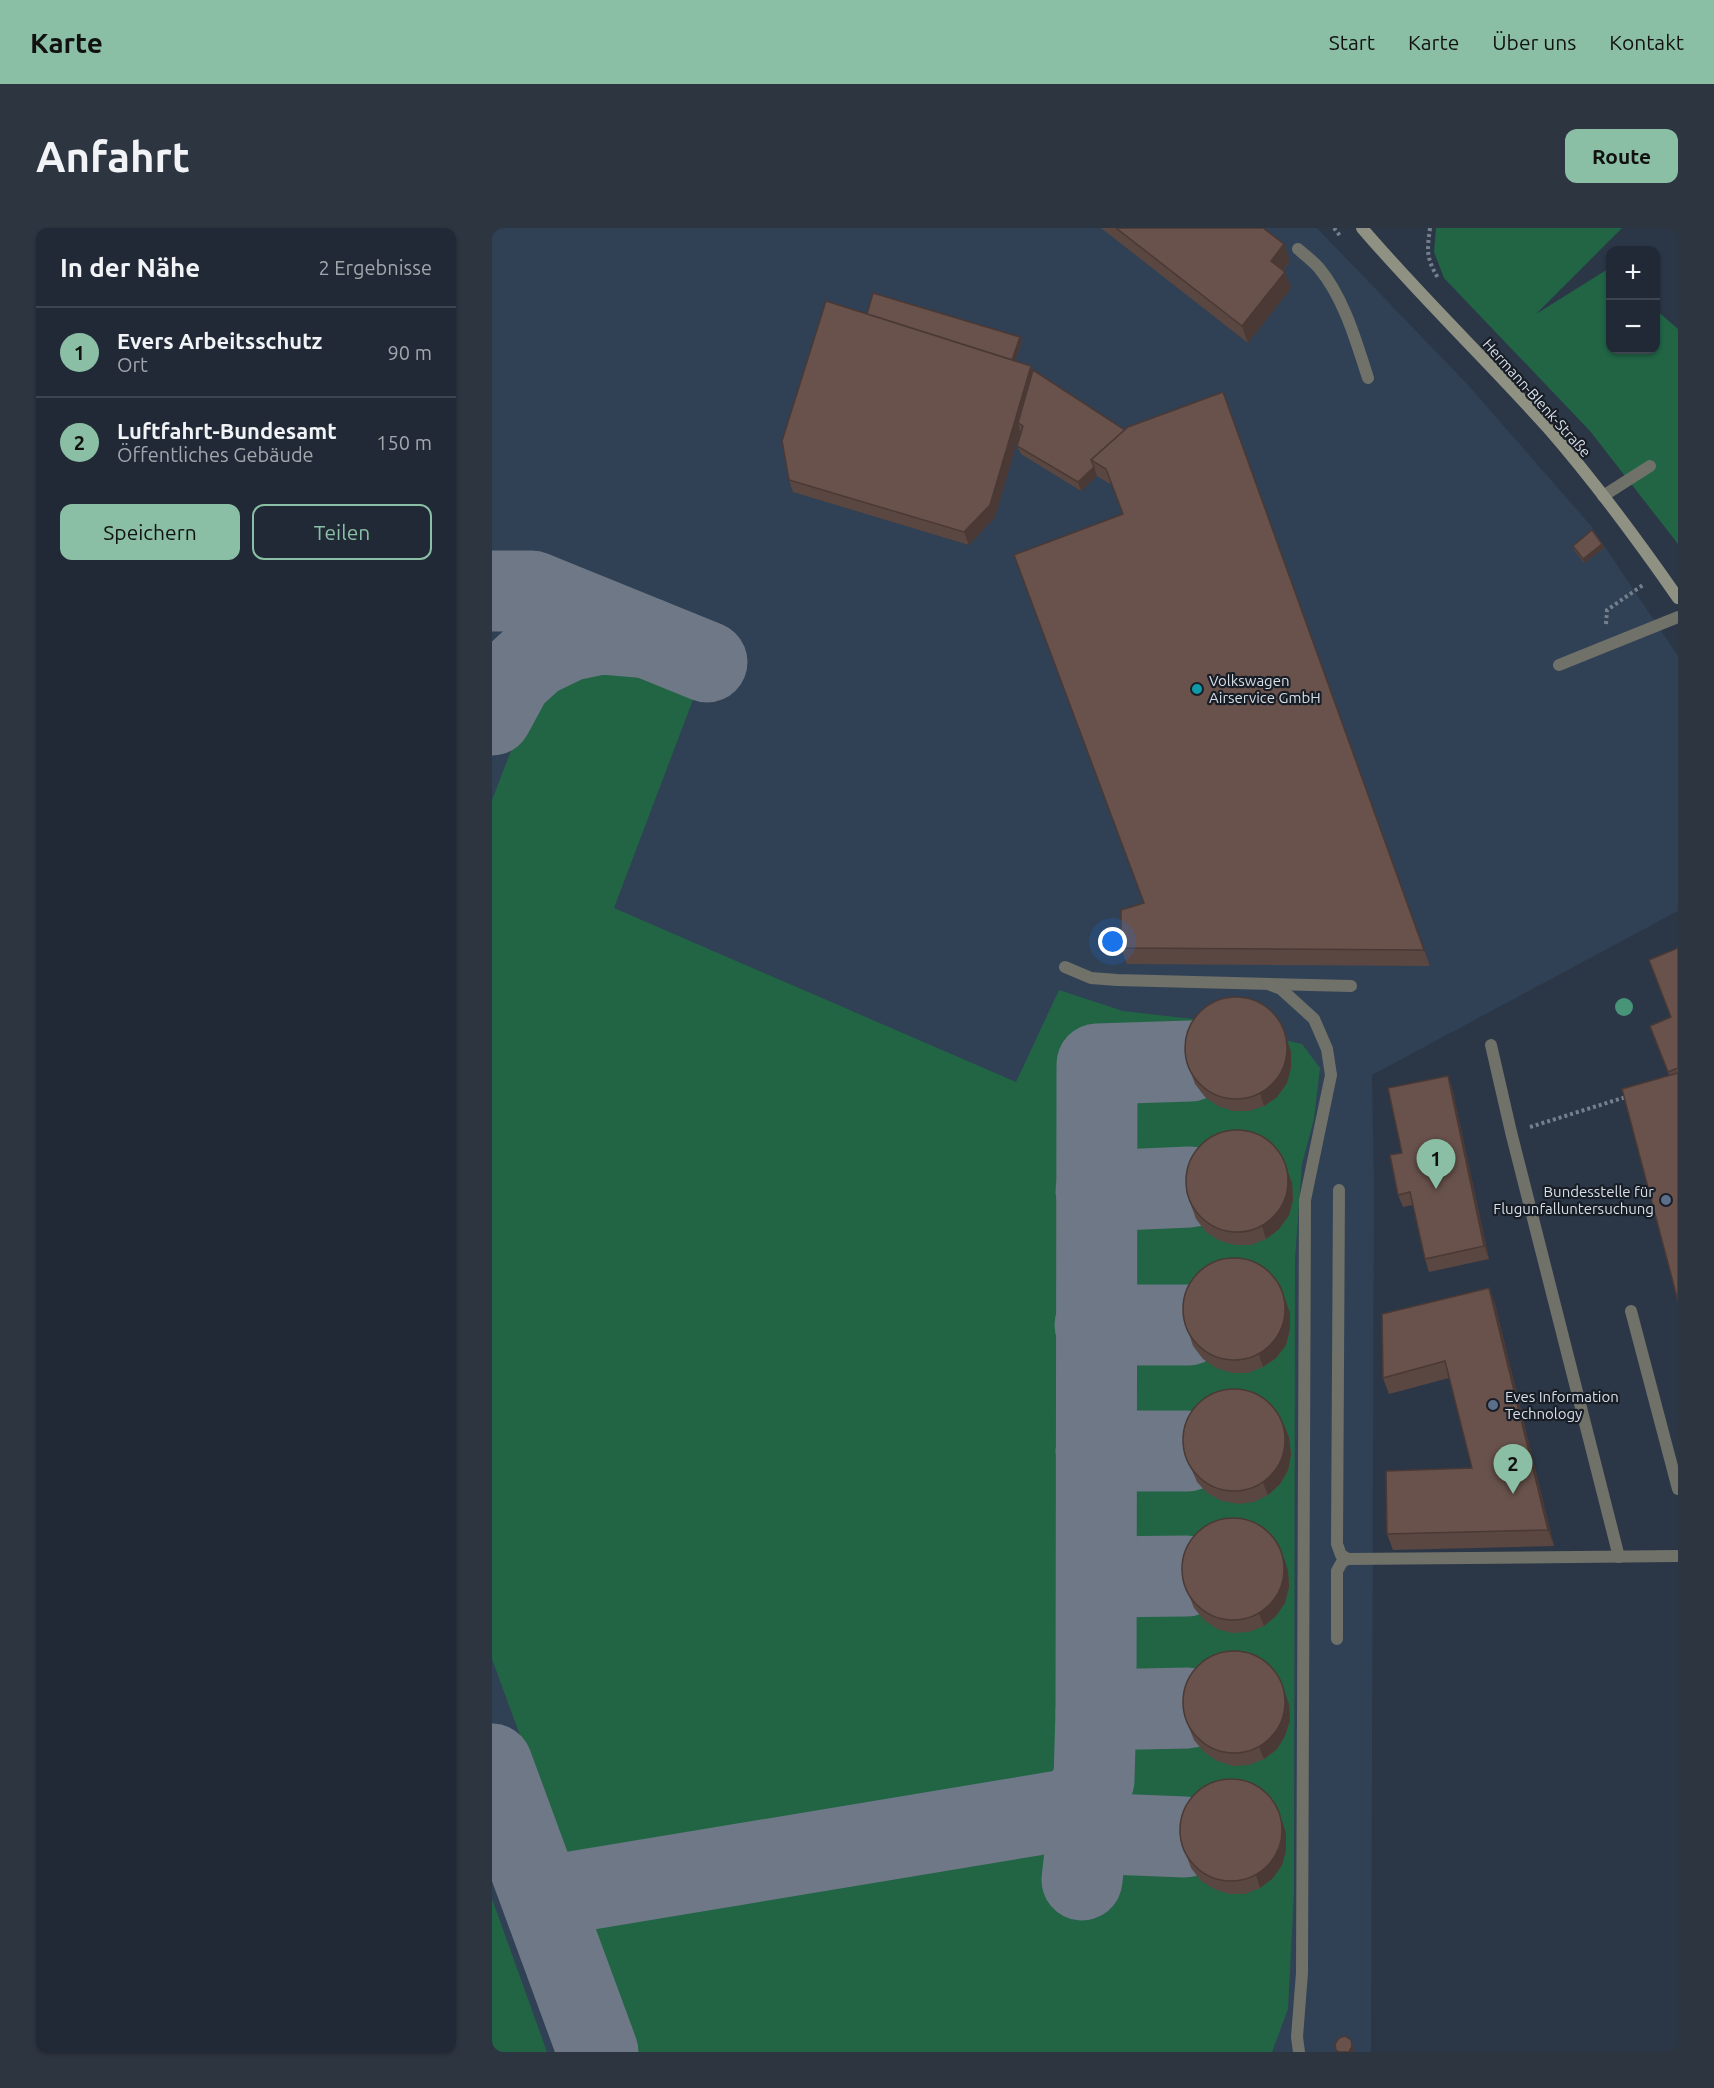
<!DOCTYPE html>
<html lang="de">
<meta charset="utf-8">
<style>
:root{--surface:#202935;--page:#2d3541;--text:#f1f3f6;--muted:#a2a6ad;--line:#3d4550;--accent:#8abfa5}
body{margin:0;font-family:Ubuntu,sans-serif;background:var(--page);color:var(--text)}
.controls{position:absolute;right:18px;top:18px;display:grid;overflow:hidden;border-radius:12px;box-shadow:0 2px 4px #0004}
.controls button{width:54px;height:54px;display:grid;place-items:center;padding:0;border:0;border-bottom:2px solid var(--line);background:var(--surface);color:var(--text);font:30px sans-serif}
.you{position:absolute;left:621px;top:714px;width:21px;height:21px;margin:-15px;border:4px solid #fff;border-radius:50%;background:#1a73e8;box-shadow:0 0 0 9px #1a73e833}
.badge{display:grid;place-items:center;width:39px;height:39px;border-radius:50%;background:var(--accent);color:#111;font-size:20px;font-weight:700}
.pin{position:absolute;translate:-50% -50px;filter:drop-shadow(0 2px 3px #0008)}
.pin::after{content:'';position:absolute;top:32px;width:21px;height:18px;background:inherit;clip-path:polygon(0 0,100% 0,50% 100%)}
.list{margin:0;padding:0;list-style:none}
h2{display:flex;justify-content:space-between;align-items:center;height:78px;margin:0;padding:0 24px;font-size:26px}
h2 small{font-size:20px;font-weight:400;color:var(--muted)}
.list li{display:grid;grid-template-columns:39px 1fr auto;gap:18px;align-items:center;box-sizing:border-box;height:90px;padding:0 24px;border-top:2px solid var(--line)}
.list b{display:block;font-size:22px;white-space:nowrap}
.list p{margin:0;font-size:20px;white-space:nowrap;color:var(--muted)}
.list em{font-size:20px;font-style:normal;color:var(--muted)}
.actions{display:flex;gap:12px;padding:18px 24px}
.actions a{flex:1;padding:14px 0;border:2px solid var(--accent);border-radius:12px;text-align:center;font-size:21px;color:var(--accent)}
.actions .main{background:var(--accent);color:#111}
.map{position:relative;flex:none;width:1186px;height:1824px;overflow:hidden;border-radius:12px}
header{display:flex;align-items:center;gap:36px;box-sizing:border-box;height:84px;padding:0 30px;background:var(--accent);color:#111}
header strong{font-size:28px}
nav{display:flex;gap:33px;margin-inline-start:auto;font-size:21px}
.intro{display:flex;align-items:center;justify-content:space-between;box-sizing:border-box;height:144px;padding:0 36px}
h1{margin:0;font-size:42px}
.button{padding:15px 27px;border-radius:12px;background:var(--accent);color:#111;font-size:21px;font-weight:700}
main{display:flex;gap:36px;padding:0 36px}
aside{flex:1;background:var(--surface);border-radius:12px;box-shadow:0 2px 4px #0004}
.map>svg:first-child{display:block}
.built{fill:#304055}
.green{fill:#216545}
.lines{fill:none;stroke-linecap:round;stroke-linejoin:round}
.taxiway{stroke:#6e7886;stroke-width:81}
.path{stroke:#76808d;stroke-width:4;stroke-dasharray:3 3;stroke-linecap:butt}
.lane{stroke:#707168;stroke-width:12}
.street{stroke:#707168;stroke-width:12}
.secondary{stroke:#8f9182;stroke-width:12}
.tree{fill:#489478}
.wall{fill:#5a4741}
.shaded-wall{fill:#4a3935}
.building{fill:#69524c;stroke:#4a3935;stroke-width:1.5}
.culture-dot{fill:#0f9aa8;stroke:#191e26;stroke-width:2}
.service-dot{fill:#5c6f8a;stroke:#191e26;stroke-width:2}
.labels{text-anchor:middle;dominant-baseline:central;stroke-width:4.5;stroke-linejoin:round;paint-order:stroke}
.street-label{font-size:15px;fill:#d7dfe9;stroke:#191e26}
.poi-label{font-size:15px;fill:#d7dfe9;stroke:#191e26;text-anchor:start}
</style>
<header>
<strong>Karte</strong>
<nav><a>Start</a><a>Karte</a><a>Über uns</a><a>Kontakt</a></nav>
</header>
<div class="intro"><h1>Anfahrt</h1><a class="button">Route</a></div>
<main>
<aside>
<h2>In der Nähe<small>2 Ergebnisse</small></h2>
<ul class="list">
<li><span class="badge">1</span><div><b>Evers Arbeitsschutz</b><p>Ort</p></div><em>90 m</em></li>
<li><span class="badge">2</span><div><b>Luftfahrt-Bundesamt</b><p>Öffentliches Gebäude</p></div><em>150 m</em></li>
</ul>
<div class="actions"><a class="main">Speichern</a><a>Teilen</a></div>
</aside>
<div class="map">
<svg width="1186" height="1824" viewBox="0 0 1186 1824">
<rect width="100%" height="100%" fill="#2b3747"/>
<!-- built -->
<polygon class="built" points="0,0 825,0 976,157 1099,298 1186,428 1186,683 880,847 882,958 879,1824 0,1824"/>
<!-- green -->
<g class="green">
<polygon points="944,0 1130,0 1044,86 1116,41 1118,44 1118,122 1164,122 1164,82 1186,101 1186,316 1098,203 952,50 942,24"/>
<path d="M119,436L134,438L202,469L122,680L524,854L567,762L631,783L701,791L810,816L828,840L822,891L810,936L803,1031L802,1666L796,1781L780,1824H144L0,1431V572C20,523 38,452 96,438C104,436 112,437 119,436Z"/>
<polygon points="0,1671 55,1824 0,1824"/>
</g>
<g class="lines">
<!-- taxiway -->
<g class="taxiway">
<polyline points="0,363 40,363 215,434"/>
<polyline points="0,487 20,450 43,429 76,413 109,406 156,410"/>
<polyline points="604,963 698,959"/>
<polyline points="603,1097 696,1097"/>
<polyline points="604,1223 695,1223"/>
<polyline points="605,1349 695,1348"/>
<polyline points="604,1482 696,1480"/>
<polyline points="0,1536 106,1824"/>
<polyline points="593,1605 693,1609"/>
<path d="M590,1652C592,1629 599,1600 586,1580L602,1552L604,1482L605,836L698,833"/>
<polyline points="50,1669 586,1580"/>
</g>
<!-- path -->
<g class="path">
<polyline points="842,0 849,9"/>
<path d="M938,0C935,22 934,30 946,50"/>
<polyline points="1114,396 1115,382 1151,357"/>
<polyline points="1038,899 1137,868"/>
</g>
<!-- lane -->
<g class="lane">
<path d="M806,21C813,27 821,33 827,40C852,70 864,113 876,150"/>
<polyline points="1111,268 1158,238"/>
<polyline points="1067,437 1186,389"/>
<polyline points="573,739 599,750 625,752 859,758"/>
<polyline points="776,756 789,761 822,791 835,821 839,847 813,972 810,1745 805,1809 807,1824"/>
<polyline points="847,962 845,1316 849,1327 856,1331 977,1330"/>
<polyline points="1139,1083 1186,1261"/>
<polyline points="845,1411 845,1343 850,1334 856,1331"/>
</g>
<!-- street -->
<g class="street">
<polyline points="999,817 1019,904 1127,1329"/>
<polyline points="977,1330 1186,1328"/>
</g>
<!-- secondary -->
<path class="secondary" d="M870,0C929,69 995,132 1056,200C1103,254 1145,311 1186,370"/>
</g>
<!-- trees -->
<circle class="tree" cx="1132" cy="779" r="9"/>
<!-- wall -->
<g class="wall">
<polygon points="609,0 771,0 792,16 798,33 791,43 799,60 756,115"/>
<polygon points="375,86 528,109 530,113 523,133 539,138 541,142 633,202 731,164 938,738 635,736 629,720 652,675 631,287 620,257 605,248 589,263 529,226 525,218 530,204 528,203 503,289 477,317 301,264 297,252"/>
<polygon points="1110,316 1112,320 1092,335 1082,322 1081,318"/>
<polygon points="1186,720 1186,845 1177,847 1158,798 1179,789"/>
<polygon points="799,824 799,840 795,855 785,869 772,878 757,883 741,883 726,878 713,869 703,856 693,828"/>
<polygon points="956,848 960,860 997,1031 937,1044 933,1031 921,977 911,979 906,967 910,925"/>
<polygon points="800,955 801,972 797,987 787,1001 774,1011 759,1017 743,1017 728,1013 714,1004 704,991 694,963"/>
<polygon points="997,1060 1003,1076 1062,1318 901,1322 895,1306 980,1240 957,1150 897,1166 891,1150"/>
<polygon points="798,1085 798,1101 794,1117 784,1130 771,1139 756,1145 740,1145 724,1140 711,1131 701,1118 692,1090"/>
<polygon points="792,1197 797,1210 799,1226 796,1242 788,1256 776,1267 762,1274 746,1276 730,1273 715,1265 705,1254 693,1226"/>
<polygon points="796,1343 797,1359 793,1375 784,1388 772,1398 757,1404 740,1405 725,1401 712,1392 702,1380 691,1352"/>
<polygon points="797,1476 798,1492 793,1508 785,1521 772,1531 757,1537 741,1538 725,1533 712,1524 702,1512 696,1497"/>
<polygon points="794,1605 794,1622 790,1637 781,1650 768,1660 753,1666 737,1666 722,1661 709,1653 699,1640 689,1612"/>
</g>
<!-- shaded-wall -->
<g class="shaded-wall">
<polygon points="792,16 798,33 785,50 779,33"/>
<polygon points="793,44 799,60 756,115 750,98"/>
<polygon points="528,109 530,113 520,142 518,138"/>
<polygon points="539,138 544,150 526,195 528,203 503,289 477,317 472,304"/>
<polygon points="602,239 605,248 589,263 586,254"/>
<polygon points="1110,316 1112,320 1092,335 1091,331"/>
<polygon points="790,796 799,824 799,840 795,855 785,869 772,878 768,865"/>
<polygon points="956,848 960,860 997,1031 992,1018"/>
<polygon points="790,928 800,955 801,972 797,987 787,1001 774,1011 770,998"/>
<polygon points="788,1057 798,1085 798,1101 794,1117 784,1130 771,1139 767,1127"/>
<polygon points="997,1060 1003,1076 1062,1318 1056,1302"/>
<polygon points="792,1197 797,1210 799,1226 796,1242 788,1256 776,1267 771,1255"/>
<polygon points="792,1330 796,1343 797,1359 793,1375 784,1388 772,1398 767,1386"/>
<polygon points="787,1449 797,1476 798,1492 793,1508 785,1521 772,1531 767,1519"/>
<polygon points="790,1593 794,1605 794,1622 790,1637 781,1650 768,1660 764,1647"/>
<polygon points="859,1812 862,1823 861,1824 857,1824"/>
</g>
<!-- building -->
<g class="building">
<polygon points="624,0 771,0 792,16 779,33 793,44 750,98"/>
<polygon points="381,65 528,109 520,132 375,86"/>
<polygon points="334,73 539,138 498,277 472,304 297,252 290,213"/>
<polygon points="541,142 633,202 599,232 602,239 586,254 525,218 531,198 526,195"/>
<polygon points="731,164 932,722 629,720 629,682 652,675 522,327 631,286 614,241 599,232 636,199"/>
<polygon points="1100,302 1110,316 1091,331 1081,318"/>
<polygon points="1186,720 1186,840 1176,844 1158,798 1179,789 1157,732"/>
<circle cx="744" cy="820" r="51"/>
<polygon points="1186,845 1186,1073 1130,861"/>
<polygon points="956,848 992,1018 933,1031 918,964 906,967 898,927 910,925 896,860"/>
<circle cx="745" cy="953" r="51"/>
<circle cx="742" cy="1081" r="51"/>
<polygon points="997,1060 1056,1302 895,1306 894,1243 980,1240 953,1133 891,1150 890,1086"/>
<circle cx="742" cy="1212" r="51"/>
<circle cx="741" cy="1341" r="51"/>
<circle cx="742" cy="1474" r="51"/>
<circle cx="739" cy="1602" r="51"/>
<polygon points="853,1808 859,1812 860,1818 857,1824 847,1824 844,1822 843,1816 847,1810"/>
</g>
<!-- markers -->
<circle class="culture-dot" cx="705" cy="461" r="6"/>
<g class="service-dot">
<circle cx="1174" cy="972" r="6"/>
<circle cx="1001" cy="1177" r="6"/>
</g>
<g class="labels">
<!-- street labels -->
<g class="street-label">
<text transform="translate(1045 170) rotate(48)">Hermann-Blenk-Straße</text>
</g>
<!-- poi labels -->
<g class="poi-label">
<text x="717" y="452">Volkswagen<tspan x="717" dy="17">Airservice GmbH</tspan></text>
<text x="1162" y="963" text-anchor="end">Bundesstelle für<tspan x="1162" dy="17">Flugunfalluntersuchung</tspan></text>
<text x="1013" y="1168">Eves Information<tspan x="1013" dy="17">Technology</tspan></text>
</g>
</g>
</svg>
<div class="controls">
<button>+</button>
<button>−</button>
</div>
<div class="you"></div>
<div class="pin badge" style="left:944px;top:961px">1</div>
<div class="pin badge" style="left:1021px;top:1266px">2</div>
</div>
</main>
